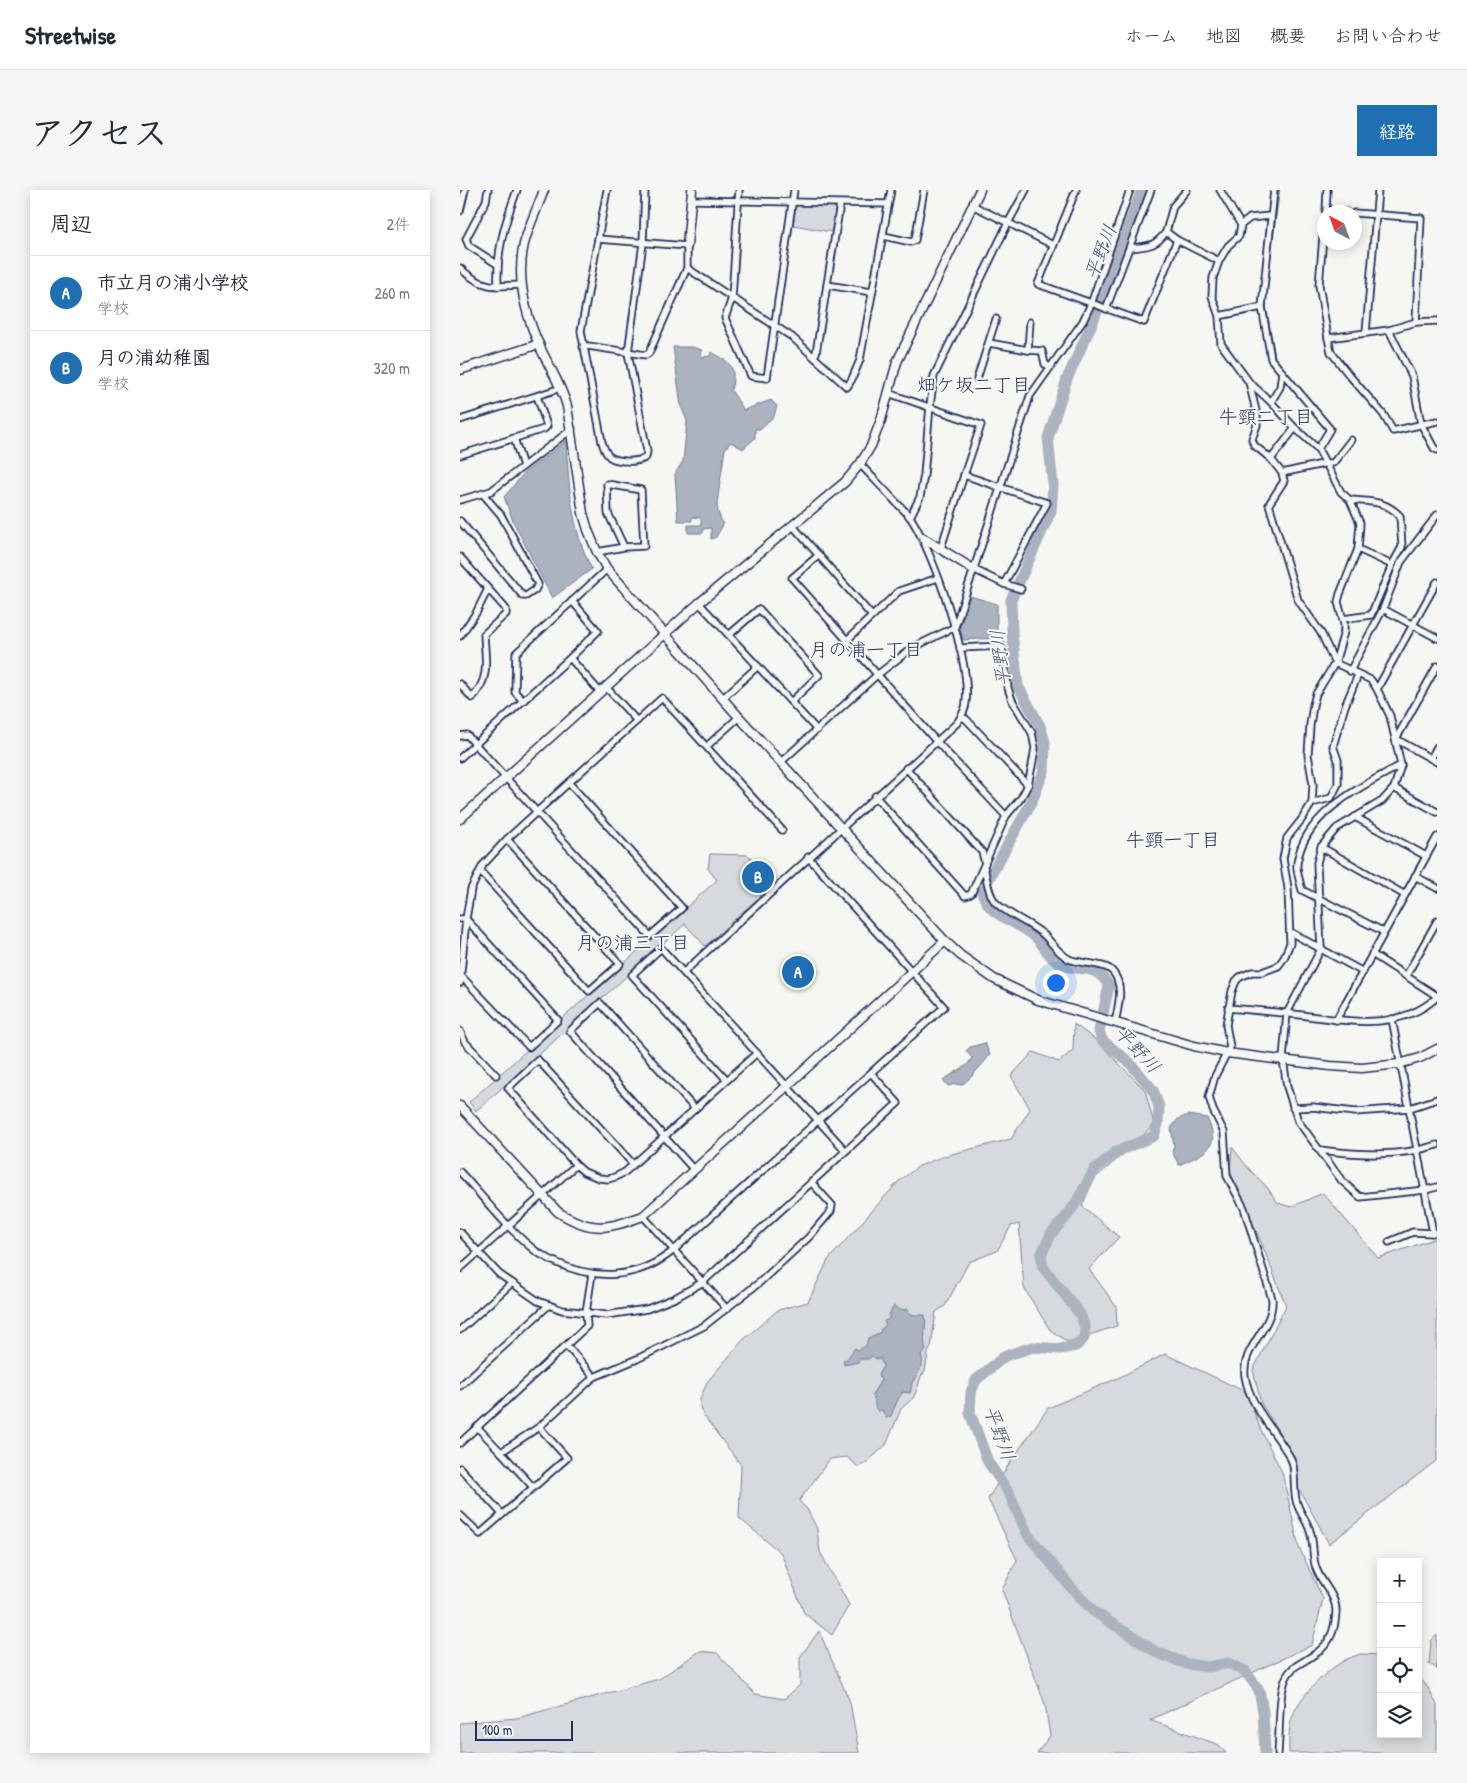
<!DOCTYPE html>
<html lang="ja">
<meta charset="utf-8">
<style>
:root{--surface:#fff;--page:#f6f6f7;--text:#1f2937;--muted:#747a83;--line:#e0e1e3;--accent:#1f6fb2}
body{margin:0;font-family:"Patrick Hand","Klee One",sans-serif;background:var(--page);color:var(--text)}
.controls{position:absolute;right:15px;bottom:15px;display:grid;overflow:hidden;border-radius:0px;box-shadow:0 2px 12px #0003}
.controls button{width:45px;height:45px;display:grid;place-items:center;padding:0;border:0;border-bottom:1px solid var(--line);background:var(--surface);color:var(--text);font:25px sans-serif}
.compass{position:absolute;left:857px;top:15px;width:45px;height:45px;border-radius:50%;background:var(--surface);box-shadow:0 2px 12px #0003;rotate:319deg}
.scale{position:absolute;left:15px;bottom:12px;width:98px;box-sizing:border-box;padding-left:5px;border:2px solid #1b2f5e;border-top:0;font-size:14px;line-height:18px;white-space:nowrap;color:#1b2f5e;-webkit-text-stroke:4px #f6f6f2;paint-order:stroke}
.you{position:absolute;left:595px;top:792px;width:18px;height:18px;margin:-12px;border:4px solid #fff;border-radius:50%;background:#1a73e8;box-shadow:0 0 0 8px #1a73e833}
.badge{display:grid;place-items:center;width:32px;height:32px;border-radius:50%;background:var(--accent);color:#fff;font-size:16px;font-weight:700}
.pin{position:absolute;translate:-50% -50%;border:2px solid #fff;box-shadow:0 1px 5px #0006}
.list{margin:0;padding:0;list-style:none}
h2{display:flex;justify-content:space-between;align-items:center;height:65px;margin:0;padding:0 20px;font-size:21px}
h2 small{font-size:16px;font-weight:400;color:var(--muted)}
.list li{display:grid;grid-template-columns:32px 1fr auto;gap:15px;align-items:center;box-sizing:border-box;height:75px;padding:0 20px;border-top:1px solid var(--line)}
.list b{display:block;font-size:19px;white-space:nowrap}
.list p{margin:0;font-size:16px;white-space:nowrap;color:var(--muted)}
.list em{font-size:16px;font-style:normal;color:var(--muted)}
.icon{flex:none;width:28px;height:28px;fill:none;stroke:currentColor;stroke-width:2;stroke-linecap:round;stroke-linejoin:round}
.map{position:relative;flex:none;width:977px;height:1563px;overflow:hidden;border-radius:0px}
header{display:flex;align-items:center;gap:30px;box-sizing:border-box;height:70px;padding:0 25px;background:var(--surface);border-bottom:1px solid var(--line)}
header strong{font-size:24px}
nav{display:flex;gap:28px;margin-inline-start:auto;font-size:18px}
.intro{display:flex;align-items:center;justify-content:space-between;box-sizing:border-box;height:120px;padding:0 30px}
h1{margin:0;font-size:35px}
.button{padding:12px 22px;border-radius:0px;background:var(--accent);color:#fff;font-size:18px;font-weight:700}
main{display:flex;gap:30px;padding:0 30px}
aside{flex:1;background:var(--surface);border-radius:0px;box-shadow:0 2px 12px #0003}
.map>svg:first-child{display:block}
.green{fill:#d6d9dd;stroke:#78849e}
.water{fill:#abb2c0;stroke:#717e99}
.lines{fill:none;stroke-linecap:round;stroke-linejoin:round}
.stream{stroke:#717e99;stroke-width:2}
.river{stroke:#abb2c0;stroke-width:11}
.street-casing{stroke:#1b2f5e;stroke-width:9}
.secondary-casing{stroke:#1b2f5e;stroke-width:11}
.street{stroke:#f6f6f2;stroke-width:5.5}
.secondary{stroke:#f6f6f2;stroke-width:8}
.labels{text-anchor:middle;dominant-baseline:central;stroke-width:4;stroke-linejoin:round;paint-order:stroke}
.water-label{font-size:19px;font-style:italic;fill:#46567b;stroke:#f6f6f2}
.neighbourhood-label{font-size:19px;fill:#1b2f5e;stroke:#f6f6f2}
</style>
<header>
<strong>Streetwise</strong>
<nav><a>ホーム</a><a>地図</a><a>概要</a><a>お問い合わせ</a></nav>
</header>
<div class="intro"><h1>アクセス</h1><a class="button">経路</a></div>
<main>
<aside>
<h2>周辺<small>2件</small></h2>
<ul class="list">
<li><span class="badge">A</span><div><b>市立月の浦小学校</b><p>学校</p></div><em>260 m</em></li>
<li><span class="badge">B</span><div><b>月の浦幼稚園</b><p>学校</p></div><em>320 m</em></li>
</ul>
</aside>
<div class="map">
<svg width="977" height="1563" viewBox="0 0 977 1563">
<rect width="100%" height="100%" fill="#f6f6f2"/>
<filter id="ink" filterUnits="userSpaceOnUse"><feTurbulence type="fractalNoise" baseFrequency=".02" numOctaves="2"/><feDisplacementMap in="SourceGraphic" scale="10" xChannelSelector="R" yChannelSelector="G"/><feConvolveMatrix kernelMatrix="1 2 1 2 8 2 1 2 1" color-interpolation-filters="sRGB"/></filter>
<g filter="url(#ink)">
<!-- green -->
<g class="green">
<polygon points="336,14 375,16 376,18 372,42 333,35"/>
<polygon points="250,664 288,665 294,671 285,679 306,701 245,756 225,734 16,921 9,912 257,690 248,679"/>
<polygon points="614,834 636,850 685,900 694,934 674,955 634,989 622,1016 659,1047 629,1079 656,1116 657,1136 608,1152 590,1140 564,1098 559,1034 551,1036 537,1061 509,1072 485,1116 476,1122 471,1157 468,1163 465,1182 461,1186 457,1200 453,1208 441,1219 426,1255 406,1273 398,1277 387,1267 370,1269 339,1311 347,1319 357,1339 360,1362 389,1415 372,1445 344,1423 321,1363 279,1328 281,1275 243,1225 240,1217 240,1209 247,1192 283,1150 318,1120 348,1112 368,1070 439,991 459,976 484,966 551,949 570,919 551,886 573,862 599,872 613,860"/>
<polygon points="772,957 789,979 806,996 818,1013 831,1017 863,1003 918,1068 977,1048 977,1270 869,1354 834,1290 820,1244 801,1213 793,1180 826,1116 803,1057 770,981"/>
<polygon points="705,1164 786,1202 801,1240 822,1282 839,1357 863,1409 852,1455 690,1530 759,1555 766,1563 577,1563 590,1546 585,1514 542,1400 557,1370 528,1309 549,1274 588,1218 660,1187"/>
<polygon points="359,1441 390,1512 399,1563 0,1563 0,1533 57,1528 199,1489 240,1461 257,1463 295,1504 324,1509 340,1495 340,1467"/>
<polygon points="977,1445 977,1479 969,1473 971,1451"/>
<path d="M900,1464L921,1465V1544H958V1485L968,1498L977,1515V1563H829C829,1550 828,1537 833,1525C840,1506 865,1482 882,1472C887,1468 894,1467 900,1464Z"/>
</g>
<!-- water -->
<g class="water">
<path d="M213,157H232L242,160L241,164L243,167L250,166L251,162C271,172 277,177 271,200L284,220L311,210L317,216L314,226L300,239H295V248L283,259L271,252L265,259L257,313L258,322L263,335L256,347L251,349V338L243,339V343H228V335H241V328L232,327V331H218L215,284L223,271L227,231L221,216Z"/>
<path d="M106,251C109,295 111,339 132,379L92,408L53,331L44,307L65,282Z"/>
<polygon points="510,406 537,414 537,448 503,450 500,438"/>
<polygon points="525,853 530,865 513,885 502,895 495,894 488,896 483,890 507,875 512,868 506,861 510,857"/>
<path d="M728,925L747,928C762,959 744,963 719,975L712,962L714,956L711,938L718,929Z"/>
<path d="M434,1116L440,1120L448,1119L449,1123L454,1125H465C467,1137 462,1149 466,1161L461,1164C465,1176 459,1181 453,1191C451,1195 452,1198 450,1203L443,1202L438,1209L431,1226L426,1228L422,1220L418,1221C415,1218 414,1214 415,1210L412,1205L421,1190L418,1185L423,1176L420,1168L418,1170L412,1166L408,1169H400L398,1172L384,1175L383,1170L387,1169L395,1158L398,1160L406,1156L408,1148L421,1142L420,1140L426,1135L424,1131L429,1129V1124Z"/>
</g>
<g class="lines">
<!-- stream -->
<g class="stream">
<polyline points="807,92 819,0"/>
<polyline points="806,104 806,118 815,170 820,174"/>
</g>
<!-- river -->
<path class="river" d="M682,0L634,129L607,189L588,248L593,295L591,321L551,410L552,443L558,496L580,536L585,552L584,581L572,611L522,701C527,726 555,730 573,745C582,752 587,764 596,771C615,786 633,768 649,796L639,841L642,850L669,872L693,900L699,917L698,934L694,946L656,962L635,979L617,1011L607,1026L591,1044L581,1065L583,1077L620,1124L625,1137L624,1148L616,1156L600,1159L573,1157L545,1166L516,1190L511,1202L510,1223L528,1272L549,1303L568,1345L609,1395L633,1421L696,1462L727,1474L748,1477L769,1473L785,1481L799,1500L803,1521L805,1563"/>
<!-- street casing -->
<g class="street-casing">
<g id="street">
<polyline points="28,0 26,11 6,49 9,56 37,74"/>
<path d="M147,0L121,141L142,252C144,258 145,263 150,267C157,272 179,273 186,267L187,261L168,163L183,53L185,0"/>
<polyline points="279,0 272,108 265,128 291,186 307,188 334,0"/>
<polyline points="616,0 578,94 684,132 717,50"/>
<polyline points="727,0 713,16 706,42 717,50 759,71"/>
<polyline points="760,0 781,35 779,46 768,56 759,71 753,88 752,106 759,126 761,154 789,192 811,212 835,238 811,269 822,283 824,291 809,314 838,410 861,443 875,473 911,490 917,499 930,526 941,575 934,598 922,611 877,638 861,657 857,673 861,759 827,823 823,869 827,897 838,931 882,991 900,1007 965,1000 977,997"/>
<polyline points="232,10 428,14"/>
<polyline points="512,15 593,55"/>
<polyline points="0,21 5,0"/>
<polyline points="866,21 886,22"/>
<polyline points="866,22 867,0"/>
<polyline points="894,23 961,28 956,132"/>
<polyline points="781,35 790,28 810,26"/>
<polyline points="864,35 859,95 868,148 871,162 889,185 923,224 933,241 977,231"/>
<polyline points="424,46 451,52 455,50 464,0"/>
<path d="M670,58C688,56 695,57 706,42"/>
<path d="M0,78C21,98 34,97 61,95"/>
<polyline points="227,78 332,147 387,197 392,189 400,170 431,0"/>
<polyline points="367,95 412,102"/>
<path d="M38,96C36,61 45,32 57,0"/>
<polyline points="646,119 691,0"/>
<polyline points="759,126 802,117"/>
<polyline points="929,140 952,186 961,234 974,258 977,260"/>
<polyline points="906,143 918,0"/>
<polyline points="868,148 929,140 956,132 977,131"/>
<polyline points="529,153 568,160 582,161 585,174 590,177"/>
<polyline points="123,157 128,156 186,165 189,163 227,78 227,56 138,49"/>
<polyline points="568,160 570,132"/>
<polyline points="354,166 356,163 380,14"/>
<polyline points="822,182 870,239 858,259"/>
<polyline points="517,189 536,129"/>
<polyline points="789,192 797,225 797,235 792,249 794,255 811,269"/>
<polyline points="428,203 521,235 504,285"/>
<polyline points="811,212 820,197 822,182 811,169 802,117 814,0"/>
<polyline points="0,230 95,200"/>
<polyline points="54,248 63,276"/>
<polyline points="0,265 84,239 87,236 77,206"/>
<polyline points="822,283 867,273 873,273 891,250"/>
<polyline points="0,310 31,301 112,239"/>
<polyline points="450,327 460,307 464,285 470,216 474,186 548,33 566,0"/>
<polyline points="0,331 63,406 66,406 75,400 78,394 41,325 23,304"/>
<polyline points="333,336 412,426"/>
<polyline points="481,358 504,285 587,313 544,394"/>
<polyline points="898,359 932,375"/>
<polyline points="137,362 164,357 148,323 147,294 181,300 184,356 164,357"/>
<polyline points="359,365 332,388 476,551 546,626"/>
<path d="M0,367L46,419V424L24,444C25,470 31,488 12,508L0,494"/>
<polyline points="513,379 544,394 561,399"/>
<polyline points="239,413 357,540"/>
<polyline points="923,419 977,448"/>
<path d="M883,429L911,425L932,375L942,357L940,326C925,310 911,312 890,310"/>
<polyline points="269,445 299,419 359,485 331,512"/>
<polyline points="0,446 16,423 28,399"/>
<polyline points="387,450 439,401 478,388"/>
<polyline points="110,468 140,502"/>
<polyline points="977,476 936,549 977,572"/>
<polyline points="890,481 923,419 941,372 977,325"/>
<polyline points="146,497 177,531"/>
<polyline points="917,499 977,392"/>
<polyline points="263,508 298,476"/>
<polyline points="63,511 55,502 56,463 147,379"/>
<polyline points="501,527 506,529 568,595"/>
<polyline points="0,546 7,545 15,554 190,746 222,718 109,593"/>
<polyline points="247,556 279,527"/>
<polyline points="0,568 110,468 138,441 112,411"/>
<polyline points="971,568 977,557"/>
<polyline points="321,572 417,485 452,458 495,437 570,206 623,131 631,114 670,0"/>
<polyline points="446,578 522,662 525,673"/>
<polyline points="934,598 977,622"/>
<polyline points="415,606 505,706 511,704 546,626 561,608 568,595 572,576 575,558 572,543 552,510 548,498 542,456 500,458"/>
<polyline points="852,613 871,608 878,594 878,570 873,556 885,516 898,485"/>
<polyline points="895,627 966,666"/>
<polyline points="861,657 945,705"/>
<path d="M524,677C527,689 528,704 536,713C550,726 570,733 584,745C592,753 599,764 609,769C620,774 645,773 652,781C665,795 658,817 655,833"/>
<polyline points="20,681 129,801 160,774 47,649"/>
<polyline points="955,686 977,698"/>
<polyline points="0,729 6,729 98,830 69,857 1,786"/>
<polyline points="830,742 903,782"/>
<path d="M924,742L842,700C840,692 836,681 837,673C845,622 901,597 941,575"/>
<polyline points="912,764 977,806"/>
<path d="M224,782L497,533C501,527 506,520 506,512C511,472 474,364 452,330C448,323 440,317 434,310C423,298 411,286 400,274"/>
<polyline points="946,786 977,731"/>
<polyline points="0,793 6,729 11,699 23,675 47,649 202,508 322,640"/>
<path d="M768,818C792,820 817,822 841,825C888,831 939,842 977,807"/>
<polyline points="876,830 977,647"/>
<polyline points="0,841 5,852 36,885"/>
<polyline points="267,890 172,785 201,758 385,960"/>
<polyline points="833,918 853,917 895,922 950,918 977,909"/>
<path d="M860,960C900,965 939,967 977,955"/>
<polyline points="173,974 78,870 48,898 116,975 124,982 139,988 148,989 155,987 165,982 297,863"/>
<polyline points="234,980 110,841 140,813 235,919"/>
<path d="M0,982C24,1008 46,1037 73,1059C79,1064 86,1067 93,1071C134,1091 178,1090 214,1060L484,817L348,667"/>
<polyline points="183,1026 267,1119"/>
<polyline points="0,1042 39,1084 78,1111 102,1120 146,1125 187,1119 215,1108 243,1092 438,913 411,883"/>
<polyline points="929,1052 953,1042 973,1043 932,829"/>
<polyline points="0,1079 116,975"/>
<polyline points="0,1140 52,1093"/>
<polyline points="107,1156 134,1187"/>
<polyline points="0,1196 89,1115"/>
<polyline points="17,1237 41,1262 79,1237 134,1187 177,1169 244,1136 300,1092 349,1047 371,1021 372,1015 351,992"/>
<polyline points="0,1253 127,1136 126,1122 132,1084"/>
<polyline points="41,1262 73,1297"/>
<polyline points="0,1278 42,1324"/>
<polyline points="0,1325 20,1344 107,1268 79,1237"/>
<path d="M818,1563C820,1543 818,1505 826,1488C831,1476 842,1473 852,1466C869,1456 875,1442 876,1422C877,1406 861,1393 856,1378C852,1366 854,1353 850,1341C847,1330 838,1321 836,1310C833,1298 836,1278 831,1269C816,1241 790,1218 785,1186C781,1157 814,1138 812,1109L784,1018L767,986L764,942L753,920L749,907L755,886L770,857L766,835L772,801L776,791L780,787L792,782H802L818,776L824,768L830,753L828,698L823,669L827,648L842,629L852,613L853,594L848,565L850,535L853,515L856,504L875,473L884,442V434L878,412L880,404L898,359L900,333L890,310L881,302L858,259L835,238"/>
</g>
</g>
<!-- secondary casing -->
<g class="secondary-casing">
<g id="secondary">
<path d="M84,0C78,17 69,35 64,54C56,88 66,126 80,157C89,177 101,194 107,216L123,323L128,340L137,362L147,379L279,527L485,751L500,765L534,789L578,810L734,856L767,863L870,876L902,878L939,874L960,868L977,859"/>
<polyline points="227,56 232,0"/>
<polyline points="0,180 79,154"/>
<polyline points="463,348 513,379"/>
<polyline points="0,629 239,413 385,292 400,274 411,256 421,230 437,172 520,0"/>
<path d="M0,916L98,1022C132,1043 147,1039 183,1026L327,896L485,751"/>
</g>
</g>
<!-- street -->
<use href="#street" class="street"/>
<!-- secondary -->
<use href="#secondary" class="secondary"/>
</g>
</g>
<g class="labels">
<!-- water labels -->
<g class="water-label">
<text transform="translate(640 62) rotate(-69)">平野川</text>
<text transform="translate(540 468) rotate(-97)">平野川</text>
<text transform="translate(678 859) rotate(47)">平野川</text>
<text transform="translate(540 1243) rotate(70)">平野川</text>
</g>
<!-- neighbourhood labels -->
<g class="neighbourhood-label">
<text x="514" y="194">畑ケ坂二丁目</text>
<text x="806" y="226">牛頸二丁目</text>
<text x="406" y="459">月の浦一丁目</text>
<text x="713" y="649">牛頸一丁目</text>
<text x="173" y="752">月の浦三丁目</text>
</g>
</g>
</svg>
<div class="controls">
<button>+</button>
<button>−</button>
<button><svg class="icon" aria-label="locate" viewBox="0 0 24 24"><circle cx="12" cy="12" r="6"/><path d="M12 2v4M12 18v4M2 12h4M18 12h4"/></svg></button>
<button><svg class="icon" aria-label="layers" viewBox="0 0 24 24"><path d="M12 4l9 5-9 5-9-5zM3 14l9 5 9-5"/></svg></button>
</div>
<svg class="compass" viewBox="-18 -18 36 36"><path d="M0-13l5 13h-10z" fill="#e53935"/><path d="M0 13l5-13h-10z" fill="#747a83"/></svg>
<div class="scale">100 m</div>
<div class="you"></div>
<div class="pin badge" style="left:338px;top:782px">A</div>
<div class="pin badge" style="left:298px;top:687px">B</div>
</div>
</main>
